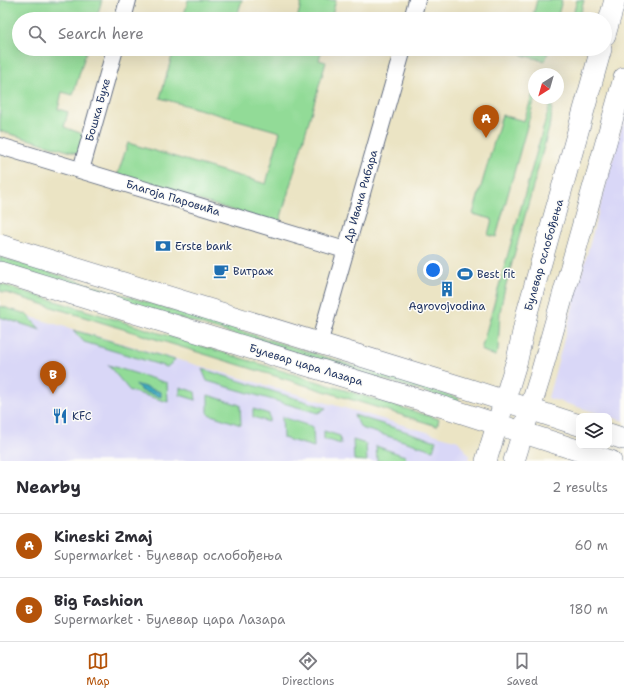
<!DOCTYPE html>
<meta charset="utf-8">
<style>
:root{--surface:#fff;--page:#f7f7f7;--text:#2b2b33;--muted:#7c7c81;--line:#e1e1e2;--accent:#b45309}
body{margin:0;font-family:"Shantell Sans",sans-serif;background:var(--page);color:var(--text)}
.controls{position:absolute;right:12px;bottom:12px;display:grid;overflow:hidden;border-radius:8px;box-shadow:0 4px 16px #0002}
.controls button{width:36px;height:36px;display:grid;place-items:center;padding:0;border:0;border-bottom:1px solid var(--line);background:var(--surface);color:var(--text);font:20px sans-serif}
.compass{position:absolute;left:528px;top:68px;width:36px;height:36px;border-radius:50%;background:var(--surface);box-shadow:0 4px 16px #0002;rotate:217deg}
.you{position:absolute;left:433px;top:270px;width:14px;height:14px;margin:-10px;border:3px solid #fff;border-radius:50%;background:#1a73e8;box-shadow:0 0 0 6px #1a73e833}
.badge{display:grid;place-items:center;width:26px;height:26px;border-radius:50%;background:var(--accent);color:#fff;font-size:13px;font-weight:700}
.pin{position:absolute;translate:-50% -33px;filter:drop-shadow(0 1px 2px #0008)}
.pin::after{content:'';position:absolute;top:21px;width:14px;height:12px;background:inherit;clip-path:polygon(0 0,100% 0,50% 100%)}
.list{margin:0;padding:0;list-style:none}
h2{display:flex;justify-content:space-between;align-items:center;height:52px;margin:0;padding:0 16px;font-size:17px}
h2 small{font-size:13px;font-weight:400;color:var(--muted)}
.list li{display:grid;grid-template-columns:26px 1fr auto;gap:12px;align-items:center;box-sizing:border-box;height:64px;padding:0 16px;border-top:1px solid var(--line)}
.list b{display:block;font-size:15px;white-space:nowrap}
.list p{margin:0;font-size:13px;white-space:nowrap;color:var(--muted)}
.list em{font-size:13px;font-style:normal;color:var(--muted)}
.icon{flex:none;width:22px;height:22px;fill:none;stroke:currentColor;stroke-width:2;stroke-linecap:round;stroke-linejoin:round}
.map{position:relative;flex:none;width:624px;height:461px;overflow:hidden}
.search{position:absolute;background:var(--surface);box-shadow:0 4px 16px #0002;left:12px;right:12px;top:12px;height:44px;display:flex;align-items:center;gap:10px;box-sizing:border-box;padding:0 14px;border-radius:22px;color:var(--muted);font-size:15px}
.sheet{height:180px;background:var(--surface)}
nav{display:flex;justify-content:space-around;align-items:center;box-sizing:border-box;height:56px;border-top:1px solid var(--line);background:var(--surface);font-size:11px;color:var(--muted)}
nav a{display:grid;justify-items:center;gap:2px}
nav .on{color:var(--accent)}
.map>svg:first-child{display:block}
.built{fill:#d9d7f7}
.green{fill:#92db97;stroke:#56857a}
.water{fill:#41abc0;stroke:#2e6d8f}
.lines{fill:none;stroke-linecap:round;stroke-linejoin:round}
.minor-casing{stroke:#646e82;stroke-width:18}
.major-casing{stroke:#646e82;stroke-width:22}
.minor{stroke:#fff;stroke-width:16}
.major{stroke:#fff;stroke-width:21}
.labels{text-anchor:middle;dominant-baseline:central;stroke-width:3;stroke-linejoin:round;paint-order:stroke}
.street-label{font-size:11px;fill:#1b2f5e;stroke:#fdfcf7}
.poi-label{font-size:11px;fill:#1b2f5e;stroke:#fdfcf7;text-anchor:start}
</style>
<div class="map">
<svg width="624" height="461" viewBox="0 0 624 461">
<rect width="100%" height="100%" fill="#fdfcf7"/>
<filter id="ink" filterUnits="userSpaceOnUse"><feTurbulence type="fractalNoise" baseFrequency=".025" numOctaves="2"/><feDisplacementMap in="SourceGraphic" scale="8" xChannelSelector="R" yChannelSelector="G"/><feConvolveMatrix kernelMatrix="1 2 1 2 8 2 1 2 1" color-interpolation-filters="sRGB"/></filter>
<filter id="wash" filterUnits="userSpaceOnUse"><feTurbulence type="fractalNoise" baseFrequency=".012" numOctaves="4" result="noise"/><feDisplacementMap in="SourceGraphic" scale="16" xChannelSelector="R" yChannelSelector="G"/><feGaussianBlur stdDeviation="0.9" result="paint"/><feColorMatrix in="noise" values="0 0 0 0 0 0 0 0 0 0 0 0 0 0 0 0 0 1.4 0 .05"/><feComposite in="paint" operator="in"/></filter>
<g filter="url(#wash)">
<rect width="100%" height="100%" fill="#ebe4c4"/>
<!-- built -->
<g class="built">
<polygon points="624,118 624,421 548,398"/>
<polygon points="0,308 458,441 469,455 469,461 0,461"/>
</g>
<!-- green -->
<g class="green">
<polygon points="0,0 102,0 96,19 19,19 19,49 87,49 73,95 62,92 58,109 68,112 64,127 88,136 82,155 0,131"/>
<polygon points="188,0 242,0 236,19 183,19"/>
<polygon points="302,0 336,0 331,19 297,19"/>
<polygon points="537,0 562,0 557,19 532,19"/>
<polygon points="577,0 584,0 579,19 572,19"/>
<polygon points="174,49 282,49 287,51 288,49 322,49 319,60 326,62 279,224 117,176 128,143 266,184 280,132 160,98"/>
<polygon points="523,49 549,49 545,61 522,55"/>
<polygon points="534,90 535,98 496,237 488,235 492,219 473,214 502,115 524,121"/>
<polygon points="550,104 552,104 551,121 504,292 500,312 498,351 495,356 481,350"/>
<polygon points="0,257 459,398 458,402 0,264"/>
<polygon points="0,284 439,419 437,426 0,291"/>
<polygon points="0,306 26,314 41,330 0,317"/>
<polygon points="73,330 175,360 167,367 84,342"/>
<polygon points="108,365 167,383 168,402 130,391"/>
<polygon points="202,369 326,408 318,413 207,381"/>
<polygon points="180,387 195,392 196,400 180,395"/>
<polygon points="208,395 240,405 241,425 208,414"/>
<polygon points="253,409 269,414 269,422 253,417"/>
<polygon points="354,415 436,441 433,450 361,428"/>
<polygon points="282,417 313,427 314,447 283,438"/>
<polygon points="324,431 340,436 341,444 324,439"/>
<polygon points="353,440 366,444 367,461 354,460"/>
<polygon points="376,446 405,456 406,461 377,461"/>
</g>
<!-- water -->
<polygon class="water" points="135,384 161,392 161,397 142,391"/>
</g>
<g filter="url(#ink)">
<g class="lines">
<!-- minor casing -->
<g class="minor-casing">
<g id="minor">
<polyline points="123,19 128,0"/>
<polyline points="412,19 417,0"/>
<polyline points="0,146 345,250"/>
<polyline points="81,170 115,49"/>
<polyline points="319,344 403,49"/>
</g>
</g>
<!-- major casing -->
<g class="major-casing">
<g id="major">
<polyline points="605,35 615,0"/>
<polyline points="0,245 468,389 579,425"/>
<polyline points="0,272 453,410 611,461"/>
<polyline points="609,434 624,439"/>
<polyline points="486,461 517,360 527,313 601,49"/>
<polyline points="514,461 540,377 624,78"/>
</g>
</g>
<!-- minor -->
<use href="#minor" class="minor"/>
<!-- major -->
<use href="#major" class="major"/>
</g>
</g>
<!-- icons -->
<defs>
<g id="bank-bare" transform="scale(1.2)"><path d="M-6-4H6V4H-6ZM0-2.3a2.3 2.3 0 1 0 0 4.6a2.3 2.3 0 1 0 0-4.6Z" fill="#1f6fb2" stroke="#fdfcf7" stroke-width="2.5" paint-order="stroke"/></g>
<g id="cafe-bare" transform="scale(1.2)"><path d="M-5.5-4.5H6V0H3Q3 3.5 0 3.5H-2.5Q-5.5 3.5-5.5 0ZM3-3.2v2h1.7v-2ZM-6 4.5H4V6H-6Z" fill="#1f6fb2" stroke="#fdfcf7" stroke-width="2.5" paint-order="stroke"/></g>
<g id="stadium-bare" transform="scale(1.2)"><path d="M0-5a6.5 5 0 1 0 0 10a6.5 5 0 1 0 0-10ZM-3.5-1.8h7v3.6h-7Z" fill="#1f6fb2" stroke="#fdfcf7" stroke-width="2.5" paint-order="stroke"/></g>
<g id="building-bare" transform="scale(1.2)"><path d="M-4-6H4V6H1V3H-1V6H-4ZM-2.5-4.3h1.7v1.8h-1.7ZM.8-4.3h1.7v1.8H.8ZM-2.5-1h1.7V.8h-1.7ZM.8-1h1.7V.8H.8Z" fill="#1f6fb2" stroke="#fdfcf7" stroke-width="2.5" paint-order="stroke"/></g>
<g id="restaurant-bare" transform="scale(1.2)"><path d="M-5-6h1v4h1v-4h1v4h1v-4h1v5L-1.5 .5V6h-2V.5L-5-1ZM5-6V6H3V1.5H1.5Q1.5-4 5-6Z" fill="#1f6fb2" stroke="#fdfcf7" stroke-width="2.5" paint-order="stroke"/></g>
</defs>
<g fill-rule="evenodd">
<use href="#bank-bare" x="163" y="246"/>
<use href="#cafe-bare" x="221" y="271"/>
<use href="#stadium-bare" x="465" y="274"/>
<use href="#building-bare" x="447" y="289"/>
<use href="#restaurant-bare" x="60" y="416"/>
</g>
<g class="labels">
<!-- street labels -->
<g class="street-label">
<text transform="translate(98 110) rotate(-74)">Бошка Бухе</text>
<text transform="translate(361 196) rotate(-74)">Др Ивана Рибара</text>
<text transform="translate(173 198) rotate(17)">Благоја Паровића</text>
<text transform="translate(544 255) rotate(-74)">Булевар ослобођења</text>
<text transform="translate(306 365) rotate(17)">Булевар цара Лазара</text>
</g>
<!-- poi labels -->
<g class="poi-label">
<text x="175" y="246">Erste bank</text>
<text x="233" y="271">Витраж</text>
<text x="477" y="274">Best fit</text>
<text x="447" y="306" text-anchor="middle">Agrovojvodina</text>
<text x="72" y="416">KFC</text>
</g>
</g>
</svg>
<div class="controls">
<button><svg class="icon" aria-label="layers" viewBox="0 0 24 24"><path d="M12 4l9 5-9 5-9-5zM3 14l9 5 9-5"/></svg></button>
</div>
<svg class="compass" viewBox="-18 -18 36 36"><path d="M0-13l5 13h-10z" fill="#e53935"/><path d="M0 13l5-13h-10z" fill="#7c7c81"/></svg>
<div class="you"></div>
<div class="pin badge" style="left:486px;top:138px">A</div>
<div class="pin badge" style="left:53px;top:394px">B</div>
<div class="search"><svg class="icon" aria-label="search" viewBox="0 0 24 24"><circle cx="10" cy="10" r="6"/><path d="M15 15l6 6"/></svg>Search here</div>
</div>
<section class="sheet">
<h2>Nearby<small>2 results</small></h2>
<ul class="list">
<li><span class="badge">A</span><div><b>Kineski Zmaj</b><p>Supermarket · Булевар ослобођења</p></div><em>60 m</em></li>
<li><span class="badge">B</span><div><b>Big Fashion</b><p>Supermarket · Булевар цара Лазара</p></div><em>180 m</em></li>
</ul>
</section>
<nav>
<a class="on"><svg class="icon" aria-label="map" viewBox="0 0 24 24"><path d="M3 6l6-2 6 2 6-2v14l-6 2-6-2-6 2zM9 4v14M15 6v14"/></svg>Map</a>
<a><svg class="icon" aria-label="directions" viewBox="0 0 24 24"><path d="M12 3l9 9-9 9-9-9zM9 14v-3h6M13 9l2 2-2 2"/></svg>Directions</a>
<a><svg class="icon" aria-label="saved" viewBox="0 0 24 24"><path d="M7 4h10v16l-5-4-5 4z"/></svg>Saved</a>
</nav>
